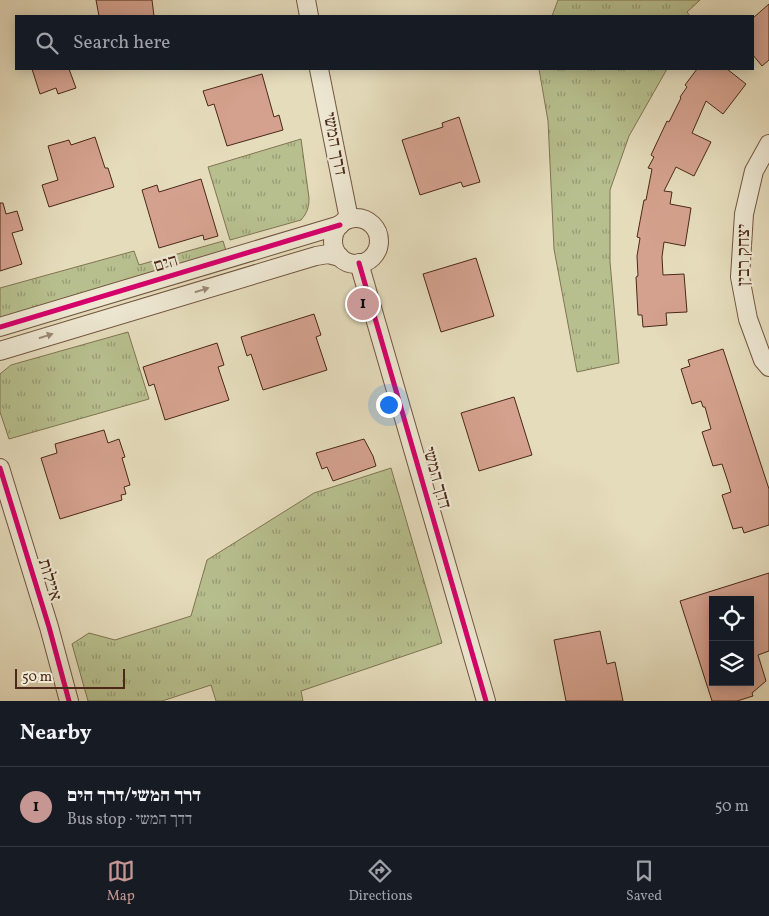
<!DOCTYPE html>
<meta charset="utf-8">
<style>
:root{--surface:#171b24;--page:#242831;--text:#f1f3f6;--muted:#9ea1a6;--line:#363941;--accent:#c59692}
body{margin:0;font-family:Vollkorn,"Frank Ruhl Libre",serif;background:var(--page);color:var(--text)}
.controls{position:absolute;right:15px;bottom:15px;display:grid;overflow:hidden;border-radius:0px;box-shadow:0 2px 12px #0003}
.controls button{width:45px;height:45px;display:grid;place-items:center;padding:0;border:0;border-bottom:1px solid var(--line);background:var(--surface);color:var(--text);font:25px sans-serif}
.scale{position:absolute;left:15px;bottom:12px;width:110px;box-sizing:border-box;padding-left:5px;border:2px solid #4b2817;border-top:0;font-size:14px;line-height:18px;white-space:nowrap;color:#4b2817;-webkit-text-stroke:4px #eee8d3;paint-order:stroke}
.you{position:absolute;left:388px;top:404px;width:18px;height:18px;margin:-12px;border:4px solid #fff;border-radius:50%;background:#1a73e8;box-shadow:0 0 0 8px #1a73e833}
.badge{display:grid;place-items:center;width:32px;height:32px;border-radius:50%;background:var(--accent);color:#111;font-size:16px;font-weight:700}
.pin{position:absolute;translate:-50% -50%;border:2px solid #fff;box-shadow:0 1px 5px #0006}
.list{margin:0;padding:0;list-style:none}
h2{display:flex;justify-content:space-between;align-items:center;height:65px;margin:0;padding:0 20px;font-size:21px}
h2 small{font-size:16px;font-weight:400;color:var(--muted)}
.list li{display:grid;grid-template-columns:32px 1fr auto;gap:15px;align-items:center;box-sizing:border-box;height:80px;padding:0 20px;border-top:1px solid var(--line)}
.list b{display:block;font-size:19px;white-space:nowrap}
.list p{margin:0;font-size:16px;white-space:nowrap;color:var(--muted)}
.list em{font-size:16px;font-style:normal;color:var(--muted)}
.icon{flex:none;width:28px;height:28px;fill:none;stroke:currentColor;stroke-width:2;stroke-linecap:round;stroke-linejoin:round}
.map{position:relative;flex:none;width:769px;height:701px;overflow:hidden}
.search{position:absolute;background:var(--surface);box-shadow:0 2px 12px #0003;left:15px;right:15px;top:15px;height:55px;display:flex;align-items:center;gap:12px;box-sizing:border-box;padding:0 18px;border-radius:0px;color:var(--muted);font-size:19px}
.sheet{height:145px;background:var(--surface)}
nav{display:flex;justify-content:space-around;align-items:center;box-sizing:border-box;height:70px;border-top:1px solid var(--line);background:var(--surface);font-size:14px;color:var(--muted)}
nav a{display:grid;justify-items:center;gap:2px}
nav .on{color:var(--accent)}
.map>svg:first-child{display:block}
.park{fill:url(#park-tufts);stroke:#817452}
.building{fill:#d4a18e;stroke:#4b2817;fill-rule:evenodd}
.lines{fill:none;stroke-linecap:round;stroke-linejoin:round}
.street-casing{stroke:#725540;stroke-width:20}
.street{stroke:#eee8d3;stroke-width:18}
.cycleway-casing{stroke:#eee8d3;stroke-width:8}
.cycleway{stroke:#d6006c;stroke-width:5}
.oneway{fill:#9c8875}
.labels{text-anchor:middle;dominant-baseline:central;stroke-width:4.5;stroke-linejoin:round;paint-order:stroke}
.street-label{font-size:18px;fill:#4b2817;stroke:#eee8d3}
</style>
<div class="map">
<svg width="769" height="701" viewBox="0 0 769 701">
<defs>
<pattern id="park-tufts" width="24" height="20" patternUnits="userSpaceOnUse" patternTransform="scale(1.25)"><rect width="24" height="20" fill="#b7bf8e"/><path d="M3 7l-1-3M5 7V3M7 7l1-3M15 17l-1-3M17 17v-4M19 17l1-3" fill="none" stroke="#979b73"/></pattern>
</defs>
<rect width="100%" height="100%" fill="#e5dcbc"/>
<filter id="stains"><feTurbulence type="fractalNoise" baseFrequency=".004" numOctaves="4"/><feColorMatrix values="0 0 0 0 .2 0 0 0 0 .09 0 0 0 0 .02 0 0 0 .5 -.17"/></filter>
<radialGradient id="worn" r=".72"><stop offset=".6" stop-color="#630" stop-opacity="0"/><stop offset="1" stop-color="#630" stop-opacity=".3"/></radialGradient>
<!-- park -->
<g class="park">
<polygon points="558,0 700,0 687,12 690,16 552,16"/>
<polygon points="539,69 667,69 629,136 610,190 610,262 619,363 577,372 554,249 548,121"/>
<path d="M301,139L309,198C309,208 307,213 301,220L230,240L208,167Z"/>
<polygon points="223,241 228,257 0,322 0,288 134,251 139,265"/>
<polygon points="128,332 149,399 9,439 0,412 0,374 11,365"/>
<polygon points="391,468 442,643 301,691 303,701 216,701 211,685 162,701 88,701 72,644 89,633 115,640 191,616 207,560 314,493"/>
</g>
<!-- building -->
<g class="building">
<polygon points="96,0 152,0 154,16 99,16"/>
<polygon points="769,4 769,60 762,66 753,55 753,18"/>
<polygon points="32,69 69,69 76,88 58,94 56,88 40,94"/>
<polygon points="697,69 727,69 746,84 723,114 706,101 692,133 711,142 694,176 676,167 664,191 672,192 670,204 691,208 685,246 664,242 662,257 663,275 684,274 687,312 666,313 667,325 643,327 642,315 638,315 636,277 638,276 637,256 640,238 637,237 644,200 646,200 652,169 648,168 654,157 651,155 667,121 669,122 681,98 680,97 687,87 685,85"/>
<polygon points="262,74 274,117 279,115 283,130 227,146 214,104 208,106 203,91"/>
<polygon points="459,117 480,182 463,187 461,182 420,195 402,140 443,127 442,123"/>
<polygon points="95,137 105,168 108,168 114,187 49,207 42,185 58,180 48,146 69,140 71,145"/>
<polygon points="201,179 218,236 204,240 203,235 159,248 142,190 157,185 159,192"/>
<polygon points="0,203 3,203 6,214 17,211 23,230 12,233 22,264 0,271"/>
<polygon points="476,258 494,316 441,332 423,274"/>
<polygon points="314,314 321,335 316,337 327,370 263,390 251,354 247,356 241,337"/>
<polygon points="217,343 224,365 218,367 229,400 165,420 154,384 149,386 143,367"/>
<polygon points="723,349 769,489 769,525 744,533 742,527 733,529 722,495 731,492 729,485 722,464 713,466 702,432 711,429 705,407 703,407 701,401 692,404 681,369 690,366 688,360"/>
<polygon points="514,397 532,455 479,471 461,413"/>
<polygon points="104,430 108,443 119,439 125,457 122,458 130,485 124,487 126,494 121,495 122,500 60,519 41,458 57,453 55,444"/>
<polygon points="364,439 373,456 376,466 333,481 327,467 322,469 316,453"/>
<path d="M769,573V651L758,655L766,681L752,693L753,696L737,701H712L680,601ZM713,600H750V682H713Z"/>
<polygon points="600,631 607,664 615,662 623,701 566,701 554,640"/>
</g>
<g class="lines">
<!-- street casing -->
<g class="street-casing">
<g id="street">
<polyline points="306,0 309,16"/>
<polyline points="319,69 349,219"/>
<polyline points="769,144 754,171 744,214 740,277 748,319 763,360 769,367"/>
<circle cx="356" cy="241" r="23"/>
<polyline points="359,263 486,701"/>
<polyline points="0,327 340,225"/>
<polyline points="0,351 316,256 328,254 340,257"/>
<polyline points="0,468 49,627 69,701"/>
</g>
</g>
<!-- street -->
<use href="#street" class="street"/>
<!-- cycleway casing -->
<g class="cycleway-casing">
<g id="cycleway">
<polyline points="359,263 486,701"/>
<polyline points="0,327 340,225"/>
<polyline points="0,468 49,627 69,701"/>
</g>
</g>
<!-- cycleway -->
<use href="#cycleway" class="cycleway"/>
</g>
<!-- one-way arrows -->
<defs><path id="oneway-solid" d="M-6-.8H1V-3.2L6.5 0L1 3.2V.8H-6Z" transform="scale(1.25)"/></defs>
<g class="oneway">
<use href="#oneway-solid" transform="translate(202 290) rotate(-17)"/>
<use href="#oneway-solid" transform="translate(46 336) rotate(-17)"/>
</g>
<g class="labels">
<!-- street labels -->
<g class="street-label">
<text transform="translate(334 144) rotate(79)">דרך המשי</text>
<text transform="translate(744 255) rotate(-90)">יצחק רבין</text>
<text transform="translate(166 264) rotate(-17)">הים</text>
<text transform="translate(436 478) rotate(74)">דדך המשי</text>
<text transform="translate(49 580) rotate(73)">איילות</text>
</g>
</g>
<rect width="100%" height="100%" filter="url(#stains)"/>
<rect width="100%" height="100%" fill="url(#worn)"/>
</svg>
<div class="controls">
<button><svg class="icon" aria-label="locate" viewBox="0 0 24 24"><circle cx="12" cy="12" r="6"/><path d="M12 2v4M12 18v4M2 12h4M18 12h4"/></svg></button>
<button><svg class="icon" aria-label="layers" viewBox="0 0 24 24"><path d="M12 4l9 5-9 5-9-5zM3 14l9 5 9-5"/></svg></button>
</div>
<div class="scale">50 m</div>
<div class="you"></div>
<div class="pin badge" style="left:363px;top:304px">1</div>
<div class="search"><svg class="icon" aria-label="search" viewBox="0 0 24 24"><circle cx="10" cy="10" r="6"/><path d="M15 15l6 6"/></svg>Search here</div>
</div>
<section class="sheet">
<h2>Nearby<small></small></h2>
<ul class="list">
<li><span class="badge">1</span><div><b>דרך המשי/דרך הים</b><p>Bus stop · דדך המשי</p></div><em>50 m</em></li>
</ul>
</section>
<nav>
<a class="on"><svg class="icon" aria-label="map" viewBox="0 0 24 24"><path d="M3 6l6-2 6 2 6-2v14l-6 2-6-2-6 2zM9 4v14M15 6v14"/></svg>Map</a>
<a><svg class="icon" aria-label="directions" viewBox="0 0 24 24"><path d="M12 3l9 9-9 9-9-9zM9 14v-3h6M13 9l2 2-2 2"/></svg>Directions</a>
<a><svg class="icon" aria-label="saved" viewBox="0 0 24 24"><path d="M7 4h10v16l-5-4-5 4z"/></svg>Saved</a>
</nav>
